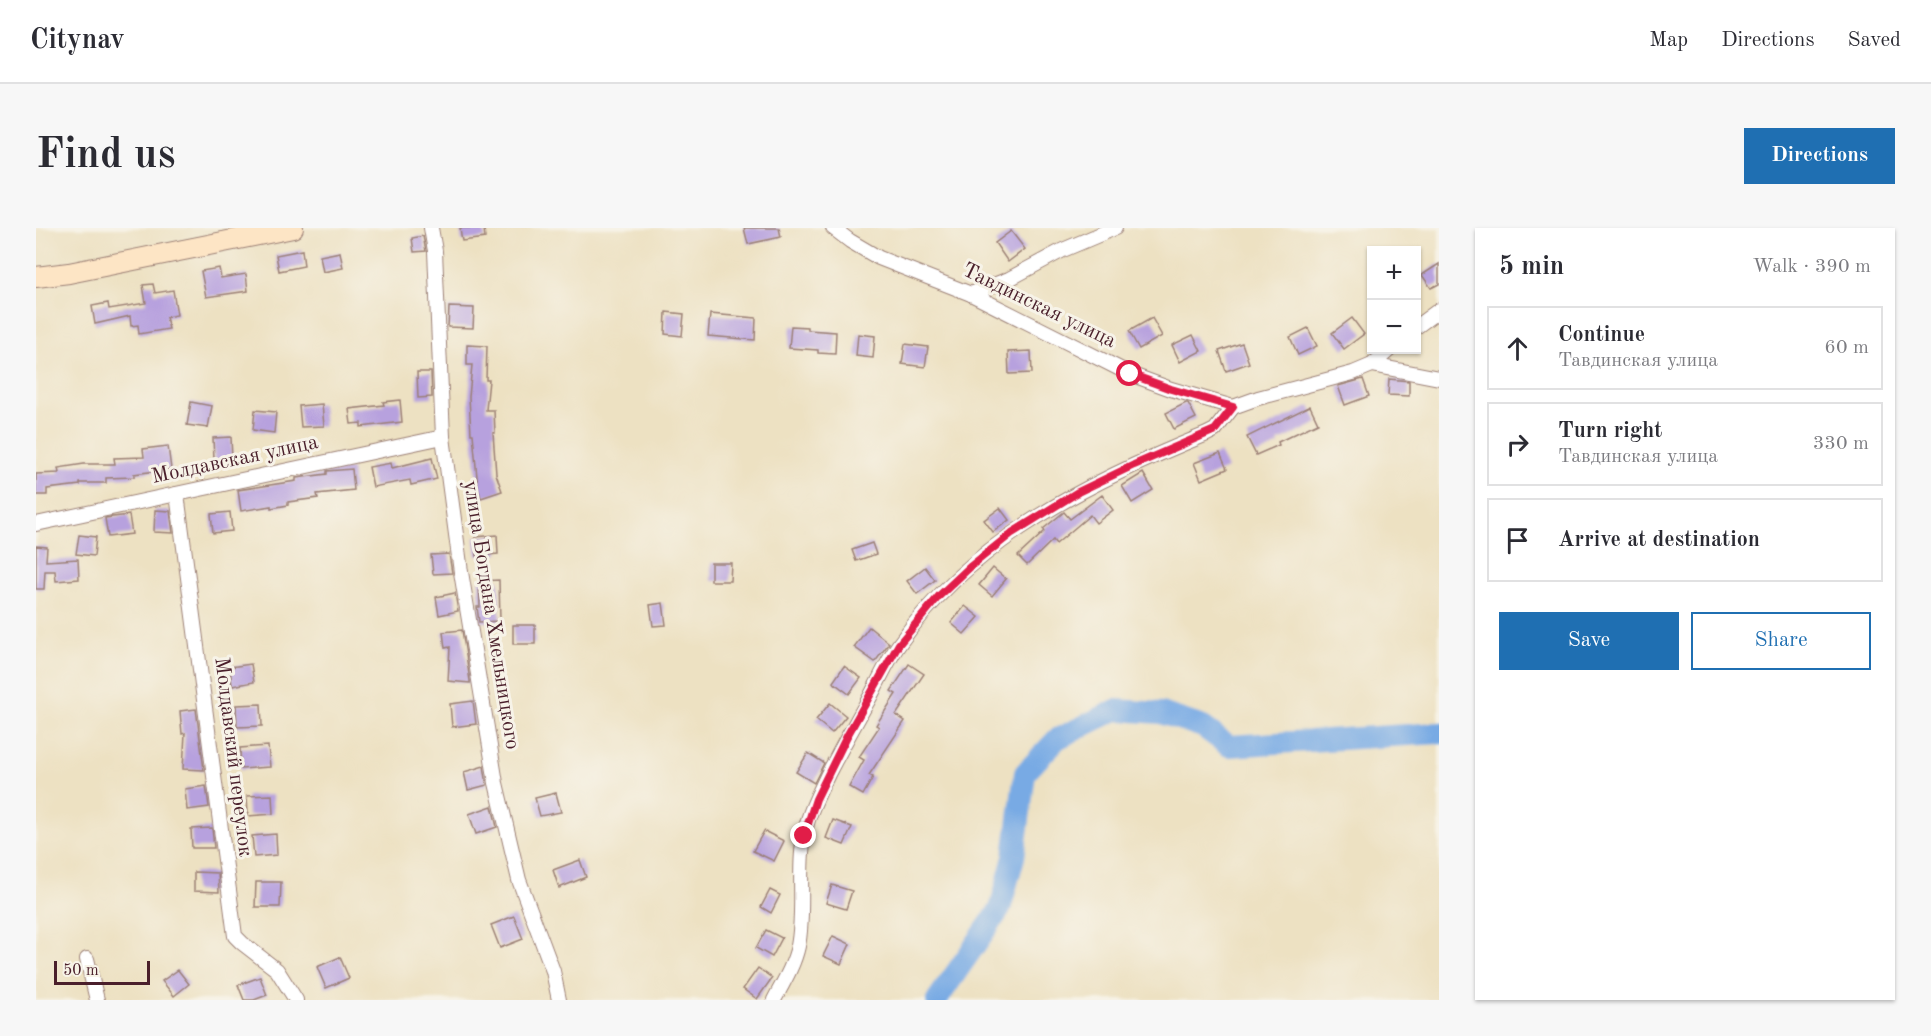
<!DOCTYPE html>
<meta charset="utf-8">
<style>
:root{--surface:#fff;--page:#f7f7f7;--text:#2b2b33;--muted:#7c7c81;--line:#e1e1e2;--accent:#1f6fb2}
body{margin:0;font-family:"Old Standard TT",serif;background:var(--page);color:var(--text)}
.controls{position:absolute;right:18px;top:18px;display:grid;overflow:hidden;border-radius:0px;box-shadow:0 2px 4px #0004}
.controls button{width:54px;height:54px;display:grid;place-items:center;padding:0;border:0;border-bottom:2px solid var(--line);background:var(--surface);color:var(--text);font:30px sans-serif}
.scale{position:absolute;left:18px;bottom:15px;width:96px;box-sizing:border-box;padding-left:6px;border:3px solid #4a1f2b;border-top:0;font-size:16px;line-height:21px;white-space:nowrap;color:#4a1f2b;-webkit-text-stroke:4px #f7f3e8;paint-order:stroke}
.stop{position:absolute;width:18px;height:18px;margin:-14px;border:4px solid #e11d48;border-radius:50%;background:#fff}
.stop.end{background:#e11d48;border-color:#fff;box-shadow:0 2px 6px #0008}
.list{margin:0;padding:0;list-style:none}
h2{display:flex;justify-content:space-between;align-items:center;height:78px;margin:0;padding:0 24px;font-size:26px}
h2 small{font-size:20px;font-weight:400;color:var(--muted)}
.list li{display:grid;grid-template-columns:39px 1fr auto;gap:18px;align-items:center;box-sizing:border-box;height:84px;margin:0 12px 12px;padding:0 12px;border:2px solid var(--line);border-radius:0px}
.list b{display:block;font-size:22px;white-space:nowrap}
.list p{margin:0;font-size:20px;white-space:nowrap;color:var(--muted)}
.list em{font-size:20px;font-style:normal;color:var(--muted)}
.actions{display:flex;gap:12px;padding:18px 24px}
.actions a{flex:1;padding:14px 0;border:2px solid var(--accent);border-radius:0px;text-align:center;font-size:21px;color:var(--accent)}
.actions .main{background:var(--accent);color:#fff}
.icon{flex:none;width:33px;height:33px;fill:none;stroke:currentColor;stroke-width:2;stroke-linecap:round;stroke-linejoin:round}
.map{position:relative;flex:none;width:1403px;height:772px;overflow:hidden;border-radius:0px}
header{display:flex;align-items:center;gap:36px;box-sizing:border-box;height:84px;padding:0 30px;background:var(--surface);border-bottom:2px solid var(--line)}
header strong{font-size:28px}
nav{display:flex;gap:33px;margin-inline-start:auto;font-size:21px}
.intro{display:flex;align-items:center;justify-content:space-between;box-sizing:border-box;height:144px;padding:0 36px}
h1{margin:0;font-size:42px}
.button{padding:15px 27px;border-radius:0px;background:var(--accent);color:#fff;font-size:21px;font-weight:700}
main{display:flex;gap:36px;padding:0 36px}
aside{flex:1;background:var(--surface);border-radius:0px;box-shadow:0 2px 4px #0004}
.map>svg:first-child{display:block}
.lines{fill:none;stroke-linecap:round;stroke-linejoin:round}
.river{stroke:#78aae4;stroke-width:22}
.building{fill:#b7a1de}
.street-casing{stroke:#9c8076;stroke-width:16}
.secondary-casing{stroke:#9c8076;stroke-width:22}
.street{stroke:#fff;stroke-width:14}
.secondary{stroke:#fde5c5;stroke-width:20}
.route{stroke:#e11d48;stroke-width:8}
.labels{text-anchor:middle;dominant-baseline:central;stroke-width:6;stroke-linejoin:round;paint-order:stroke}
.street-label{font-size:21px;fill:#4a1f2b;stroke:#f7f3e8}
</style>
<header>
<strong>Citynav</strong>
<nav><a>Map</a><a>Directions</a><a>Saved</a></nav>
</header>
<div class="intro"><h1>Find us</h1><a class="button">Directions</a></div>
<main>
<div class="map">
<svg width="1403" height="772" viewBox="0 0 1403 772">
<rect width="100%" height="100%" fill="#f7f3e8"/>
<filter id="ink" filterUnits="userSpaceOnUse"><feTurbulence type="fractalNoise" baseFrequency=".0167" numOctaves="2"/><feDisplacementMap in="SourceGraphic" scale="12" xChannelSelector="R" yChannelSelector="G"/><feConvolveMatrix kernelMatrix="1 2 1 2 8 2 1 2 1" color-interpolation-filters="sRGB"/></filter>
<filter id="wash" filterUnits="userSpaceOnUse"><feTurbulence type="fractalNoise" baseFrequency=".008" numOctaves="4" result="noise"/><feDisplacementMap in="SourceGraphic" scale="24" xChannelSelector="R" yChannelSelector="G"/><feGaussianBlur stdDeviation="1.35" result="paint"/><feColorMatrix in="noise" values="0 0 0 0 0 0 0 0 0 0 0 0 0 0 0 0 0 1.4 0 .05"/><feComposite in="paint" operator="in"/></filter>
<g filter="url(#wash)">
<rect width="100%" height="100%" fill="#ede1c2"/>
<g class="lines">
<!-- river -->
<polyline class="river" points="901,772 964,681 978,629 989,545 1021,511 1080,482 1125,485 1167,499 1193,518 1403,505"/>
</g>
<g id="blocks">
<!-- building -->
<g class="building">
<polygon points="424,0 448,0 449,10 426,13"/>
<polygon points="708,0 743,0 745,9 712,16"/>
<polygon points="975,3 989,21 972,34 959,15"/>
<polygon points="387,8 390,23 378,24 376,10"/>
<polygon points="266,22 268,38 243,43 240,27"/>
<polygon points="304,24 307,40 287,44 284,28"/>
<polygon points="1403,36 1403,56 1395,60 1386,47"/>
<polygon points="183,40 185,50 210,46 212,63 170,69 165,43"/>
<polygon points="117,56 119,65 137,62 141,87 130,89 133,101 103,106 102,97 95,98 94,88 59,96 56,78 72,75 73,81 110,75 107,57"/>
<polygon points="413,79 438,80 437,100 412,99"/>
<polygon points="630,84 648,86 646,108 629,106"/>
<polygon points="674,86 720,90 719,112 672,108"/>
<polygon points="1116,90 1126,108 1103,121 1093,103"/>
<polygon points="1316,90 1328,106 1308,121 1296,105"/>
<polygon points="755,98 772,99 772,102 800,104 799,126 782,125 782,122 753,120"/>
<polygon points="1272,100 1281,118 1262,127 1254,109"/>
<polygon points="822,106 839,108 837,130 820,128"/>
<polygon points="1157,107 1165,123 1144,134 1136,117"/>
<polygon points="1206,115 1213,135 1190,143 1183,123"/>
<polygon points="869,116 892,119 889,139 866,136"/>
<polygon points="431,117 451,118 450,152 453,152 450,182 458,182 459,205 457,205 460,246 466,263 445,270 442,260 437,206 435,206 433,169 436,137 431,137"/>
<polygon points="995,123 996,145 973,146 972,124"/>
<polygon points="381,144 395,144 396,169 382,170"/>
<polygon points="1327,151 1333,168 1309,177 1302,158"/>
<polygon points="1353,151 1373,153 1373,168 1352,167"/>
<polygon points="364,172 366,194 325,199 325,195 315,196 313,181 348,177 347,174"/>
<polygon points="155,174 176,178 172,200 151,197"/>
<polygon points="1150,175 1152,175 1160,190 1138,201 1130,185"/>
<polygon points="286,176 288,198 265,199 263,178"/>
<polygon points="1274,178 1282,195 1242,214 1243,217 1220,227 1211,209"/>
<polygon points="219,182 240,184 238,205 217,202"/>
<polygon points="195,209 196,231 178,232 177,210"/>
<polygon points="132,218 135,241 98,246 98,249 70,250 70,255 44,255 44,257 11,261 11,267 0,267 0,246 23,245 22,240 48,236 79,236 78,230 108,229 107,221"/>
<polygon points="1184,225 1191,241 1165,252 1158,235"/>
<polygon points="396,230 401,251 375,257 374,252 337,259 333,239 355,235 356,240"/>
<polygon points="316,241 318,262 281,266 282,270 252,274 252,277 235,280 235,278 205,283 202,262 260,253 260,250 291,246 291,243"/>
<polygon points="1107,245 1117,262 1096,275 1086,258"/>
<polygon points="1066,267 1077,282 1060,295 1054,287 1020,316 1017,312 991,337 982,328 1009,303 1007,301 1028,284 1034,291"/>
<polygon points="964,280 973,292 957,304 948,292"/>
<polygon points="119,282 134,283 137,305 118,304"/>
<polygon points="194,284 196,303 177,305 175,286"/>
<polygon points="93,287 96,306 72,309 69,290"/>
<polygon points="43,307 60,309 58,328 40,326"/>
<polygon points="461,307 462,326 441,328 439,309"/>
<polygon points="836,315 840,326 820,333 816,322"/>
<polygon points="0,318 11,319 10,333 42,331 43,351 20,353 19,343 9,343 8,361 0,361"/>
<polygon points="413,326 416,345 397,346 395,327"/>
<polygon points="675,335 695,335 694,353 675,353"/>
<polygon points="889,339 899,352 881,366 871,353"/>
<polygon points="957,340 970,351 956,368 943,357"/>
<polygon points="463,352 464,393 443,394 441,379 444,379 443,353"/>
<polygon points="419,365 422,383 403,387 400,369"/>
<polygon points="627,375 630,397 617,398 614,377"/>
<polygon points="929,378 943,389 928,406 915,395"/>
<rect x="477" y="397" width="22" height="19"/>
<polygon points="833,399 853,415 839,434 818,419"/>
<polygon points="426,402 434,453 434,455 412,453 414,419 409,420 407,404"/>
<polygon points="215,436 218,454 196,458 194,439"/>
<polygon points="873,436 888,446 860,487 869,493 833,547 837,549 827,567 813,559 828,532 823,529 843,499 840,497 860,466 855,463"/>
<polygon points="808,438 825,450 813,466 797,454"/>
<polygon points="437,473 440,496 416,499 414,476"/>
<polygon points="794,475 810,488 796,505 780,492"/>
<polygon points="225,476 226,498 201,499 200,477"/>
<polygon points="160,481 168,542 147,541 149,505 146,506 144,483"/>
<polygon points="232,518 234,539 205,541 204,520"/>
<polygon points="772,525 788,535 778,555 760,544"/>
<polygon points="448,538 451,557 432,562 428,544"/>
<polygon points="170,558 173,579 151,582 149,561"/>
<polygon points="520,565 525,584 504,588 499,570"/>
<polygon points="236,567 237,586 212,588 211,568"/>
<polygon points="456,578 461,599 440,606 433,586"/>
<polygon points="797,592 816,599 808,617 790,610"/>
<polygon points="176,600 178,620 156,620 155,601"/>
<polygon points="728,603 748,613 738,633 717,623"/>
<polygon points="240,606 241,627 218,629 216,608"/>
<polygon points="544,632 550,649 523,660 517,642"/>
<polygon points="158,644 182,645 183,664 158,663"/>
<polygon points="220,654 245,654 244,679 219,679"/>
<polygon points="796,657 816,663 810,681 790,675"/>
<polygon points="734,662 744,667 735,685 725,679"/>
<polygon points="478,688 487,711 464,720 455,697"/>
<polygon points="730,702 746,710 736,729 720,720"/>
<polygon points="797,708 814,716 805,736 787,728"/>
<polygon points="304,729 313,750 290,760 281,739"/>
<polygon points="722,740 736,750 721,771 707,761"/>
<polygon points="142,742 153,756 138,768 126,753"/>
<polygon points="224,749 231,767 218,772 208,772 202,757"/>
</g>
</g>
</g>
<g filter="url(#ink)">
<use href="#blocks" fill-opacity="0" stroke="#9c8076" stroke-width="1.5"/>
<g class="lines">
<!-- street casing -->
<g class="street-casing">
<g id="street">
<polyline points="395,0 399,23 407,209 425,344 450,494 460,555 483,652 517,743 523,772"/>
<polyline points="797,0 814,13 843,30 935,66 1094,146 1135,161 1197,179"/>
<polyline points="935,66 973,51 1027,22 1079,0"/>
<polyline points="1380,99 1403,82"/>
<polyline points="1336,137 1403,150"/>
<polyline points="141,266 199,708 206,715 241,742 260,772"/>
<polyline points="0,296 407,209"/>
<polyline points="51,731 61,772"/>
<path d="M738,772C747,755 758,737 762,718C770,677 759,633 772,592C777,576 785,561 792,546C804,523 816,501 829,478C841,458 850,434 864,415C937,311 1056,252 1171,206L1179,202L1197,179L1222,170L1317,145L1336,137L1353,122"/>
</g>
</g>
<!-- secondary casing -->
<g class="secondary-casing">
<polyline id="secondary" points="0,49 33,45 257,0"/>
</g>
<!-- street -->
<use href="#street" class="street"/>
<!-- secondary -->
<use href="#secondary" class="secondary"/>
</g>
</g>
<g class="lines" filter="url(#ink)">
<!-- route -->
<polyline class="route" points="768,608 780,571 811,508 863,416 903,368 935,338 976,305 1042,264 1098,237 1179,202 1197,179 1135,161 1094,146"/>
</g>
<g class="labels">
<!-- street labels -->
<g class="street-label">
<text transform="translate(1003 78) rotate(26)">Тавдинская улица</text>
<text transform="translate(199 232) rotate(-12)">Молдавская улица</text>
<text transform="translate(455 387) rotate(81)">улица Богдана Хмельницкого</text>
<text transform="translate(197 529) rotate(83)">Молдавский переулок</text>
</g>
</g>
</svg>
<div class="controls">
<button>+</button>
<button>−</button>
</div>
<div class="scale">50 m</div>
<div class="stop" style="left:1094px;top:146px"></div>
<div class="stop end" style="left:768px;top:608px"></div>
</div>
<aside>
<h2>5 min<small>Walk · 390 m</small></h2>
<ul class="list">
<li><svg class="icon" aria-label="ahead" viewBox="0 0 24 24"><path d="M12 20V5M6 11l6-6 6 6"/></svg><div><b>Continue</b><p>Тавдинская улица</p></div><em>60 m</em></li>
<li><svg class="icon" aria-label="right" viewBox="0 0 24 24"><path d="M7 20v-9h11M14 6l5 5-5 5"/></svg><div><b>Turn right</b><p>Тавдинская улица</p></div><em>330 m</em></li>
<li><svg class="icon" aria-label="arrive" viewBox="0 0 24 24"><path d="M6 21V4h12l-3 4 3 4H6"/></svg><div><b>Arrive at destination</b></div></li>
</ul>
<div class="actions"><a class="main">Save</a><a>Share</a></div>
</aside>
</main>
